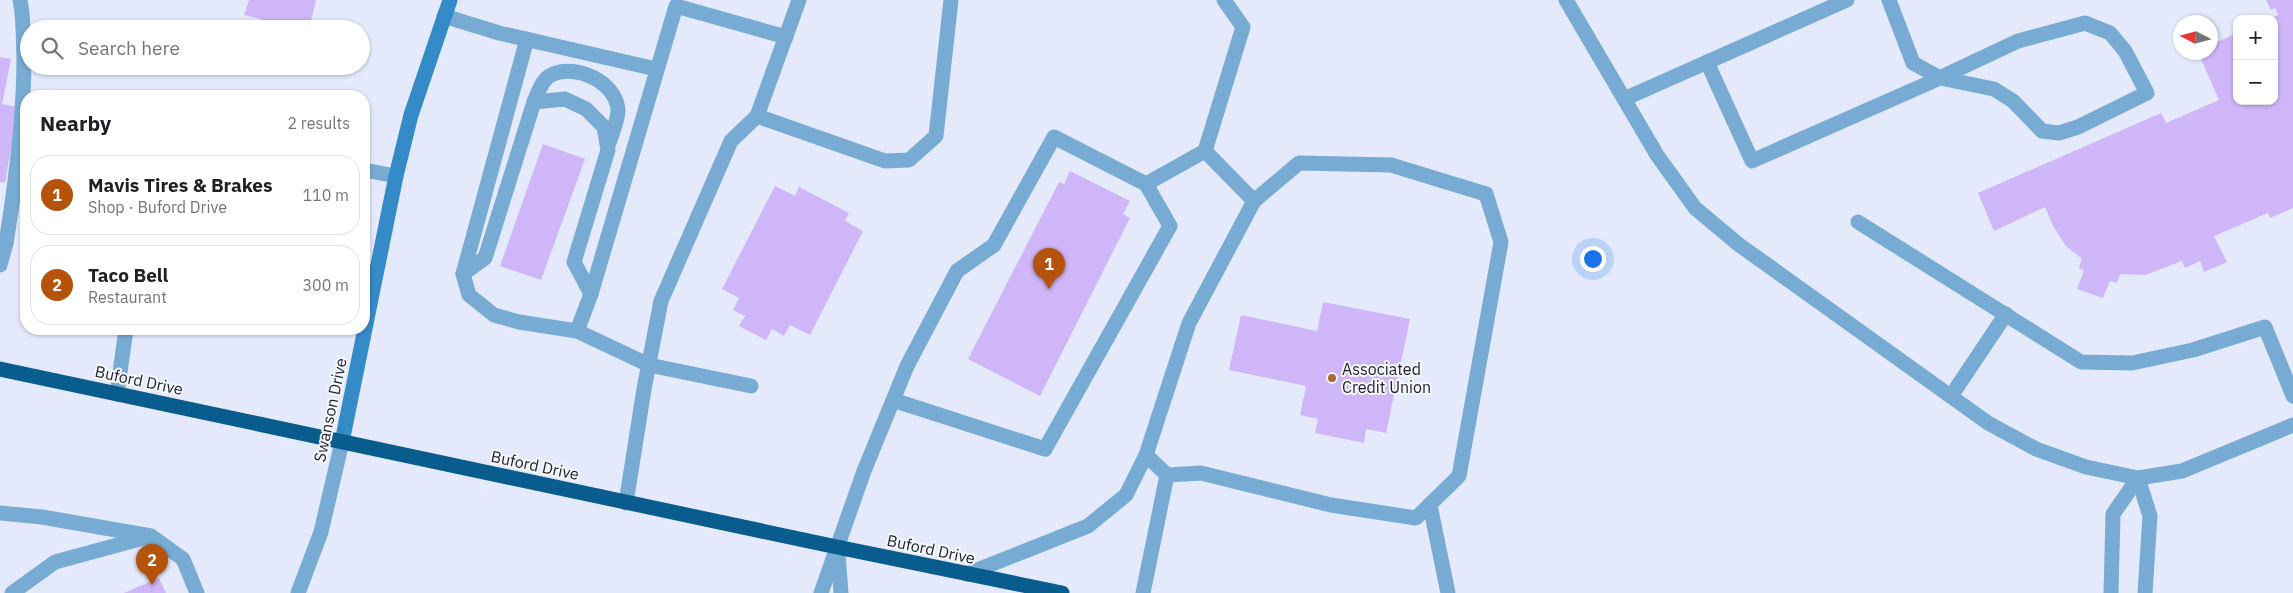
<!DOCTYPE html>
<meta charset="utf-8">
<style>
:root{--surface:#fff;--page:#f2f2f2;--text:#202124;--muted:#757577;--line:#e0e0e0;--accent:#b45309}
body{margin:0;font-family:"IBM Plex Sans",sans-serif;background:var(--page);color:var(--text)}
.controls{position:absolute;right:15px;top:15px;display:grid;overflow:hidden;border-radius:10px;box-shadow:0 1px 4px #0004}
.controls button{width:45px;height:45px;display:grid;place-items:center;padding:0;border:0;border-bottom:1px solid var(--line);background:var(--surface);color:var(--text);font:25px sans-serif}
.compass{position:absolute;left:2173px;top:15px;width:45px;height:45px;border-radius:50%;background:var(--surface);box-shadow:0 1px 4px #0004;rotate:276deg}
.you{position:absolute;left:1592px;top:258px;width:18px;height:18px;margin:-12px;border:4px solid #fff;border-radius:50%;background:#1a73e8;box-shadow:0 0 0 8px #1a73e833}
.badge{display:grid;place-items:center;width:32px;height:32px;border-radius:50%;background:var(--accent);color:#fff;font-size:16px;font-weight:700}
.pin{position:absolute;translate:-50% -41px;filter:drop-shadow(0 1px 2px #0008)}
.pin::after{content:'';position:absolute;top:26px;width:18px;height:15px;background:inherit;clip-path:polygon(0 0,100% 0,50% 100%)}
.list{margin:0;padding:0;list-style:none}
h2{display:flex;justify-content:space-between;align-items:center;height:65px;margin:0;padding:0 20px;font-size:21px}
h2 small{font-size:16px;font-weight:400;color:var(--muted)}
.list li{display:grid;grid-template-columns:32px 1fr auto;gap:15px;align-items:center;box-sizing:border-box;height:80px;margin:0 10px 10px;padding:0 10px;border:1px solid var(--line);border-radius:20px}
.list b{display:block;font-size:19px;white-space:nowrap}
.list p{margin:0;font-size:16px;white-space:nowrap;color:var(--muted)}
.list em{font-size:16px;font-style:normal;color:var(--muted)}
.icon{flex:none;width:28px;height:28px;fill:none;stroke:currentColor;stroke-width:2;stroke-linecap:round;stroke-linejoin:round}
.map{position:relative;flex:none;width:2293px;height:593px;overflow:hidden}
.search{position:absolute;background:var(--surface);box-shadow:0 1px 4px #0004;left:20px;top:20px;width:350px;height:55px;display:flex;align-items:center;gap:12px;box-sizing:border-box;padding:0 18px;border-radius:28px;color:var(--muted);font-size:19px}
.panel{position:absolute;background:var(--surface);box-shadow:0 1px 4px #0004;left:20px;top:90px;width:350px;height:245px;border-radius:20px}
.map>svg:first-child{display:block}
.building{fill:#cfb6f8}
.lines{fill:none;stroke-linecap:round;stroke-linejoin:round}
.lane{stroke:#78abd4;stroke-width:15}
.street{stroke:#78abd4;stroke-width:15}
.secondary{stroke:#358bc7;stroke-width:15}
.highway{stroke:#095d8e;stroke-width:15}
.poi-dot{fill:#aa6b33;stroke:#f5f7fd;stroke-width:2}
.labels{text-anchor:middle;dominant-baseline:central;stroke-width:4;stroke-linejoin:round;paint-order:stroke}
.poi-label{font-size:16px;fill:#1d202b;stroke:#f5f7fd;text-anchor:start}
.street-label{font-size:16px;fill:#1d202b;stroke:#f5f7fd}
</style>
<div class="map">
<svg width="2293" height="593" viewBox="0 0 2293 593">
<rect width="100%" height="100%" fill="#e4eafc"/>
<!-- building -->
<g class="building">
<polygon points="249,0 316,0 309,29 258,29 261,19 244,15"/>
<polygon points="2266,0 2293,0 2293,208 2270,218 2268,213 2214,236 2227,262 2204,272 2200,261 2185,268 2182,261 2145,275 2120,274 2117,283 2110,281 2103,298 2077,289 2084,270 2079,268 2082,259 2066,246 2053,226 2045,207 1994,231 1978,193 2161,113 2166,123 2219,100 2198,52 2210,52 2210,45 2237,33 2237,101 2274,101 2274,19 2270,19 2278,15 2275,8 2271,10"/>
<polygon points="0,57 11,59 2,104 18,107 5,183 0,182"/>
<polygon points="543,144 585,159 541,280 500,266"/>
<polygon points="1070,171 1130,201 1123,214 1130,218 1040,396 968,359 1059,182 1064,184"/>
<polygon points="775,186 795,196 799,187 849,213 845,221 863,231 810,335 790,325 784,336 772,329 766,340 739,326 745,316 733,310 739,298 722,289"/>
<polygon points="1323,302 1410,319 1386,433 1366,429 1364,443 1315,433 1318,419 1300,415 1306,386 1229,370 1241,315 1317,331"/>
<polygon points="159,578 166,593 124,593"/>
</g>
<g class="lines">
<!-- lane -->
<g class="lane">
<polyline points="1224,0 1243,27 1205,151 1254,201"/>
<polyline points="1566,0 1657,155 1695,208 1738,244 1988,423 2036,449 2086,467 2138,478 2182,471 2293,425"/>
<polyline points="444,16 499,33 656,69"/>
<polyline points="527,39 463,274 469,295 494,315 519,322 577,331 649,365 751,386"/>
<polyline points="1707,62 1752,161 1940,78 1950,73 2018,41 2085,23 2110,33 2125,51 2147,93 2078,127 2059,133 2042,131 2013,101 1994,89 1940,78 1913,63 1889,0"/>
<polyline points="1624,99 1847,0"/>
<path d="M534,102C538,93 542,78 553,74C577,64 616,82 618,110C618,120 612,134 609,143"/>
<polyline points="757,116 799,0"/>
<polygon points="1299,163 1391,165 1486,194 1501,242 1459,476 1416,518 1331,505 1201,473 1167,475 1146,455 1189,323 1254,201"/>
<polyline points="364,170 396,176"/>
<polyline points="1146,184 1205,151"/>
<polyline points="1858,222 2081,362 2132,363 2193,350 2265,327 2293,396"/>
<polyline points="0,242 6,243 0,265"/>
<path d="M6,243C16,181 24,120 24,57C23,38 24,19 20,0"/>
<polyline points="463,274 485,258 534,102 565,99 586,109 604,127 608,150 574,262 591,294"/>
<polyline points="577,331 591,294 676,6 786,37"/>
<polyline points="117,394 126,329"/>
<polyline points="1951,396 2006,314"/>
<polyline points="626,503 644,389 661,301 731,141 757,116 885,161 909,160 936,136 951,0"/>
<polyline points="1430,505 1448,593"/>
<polyline points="0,513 42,517 151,536 183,559 197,593"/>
<polyline points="838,554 841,593"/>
<polyline points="967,574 1088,526 1126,495 1146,455"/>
<polyline points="12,593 55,562 147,537"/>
<polyline points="821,593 864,471 907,366 957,271 994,245 1054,137 1146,184 1170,226 1045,449 893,400"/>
<polyline points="1143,593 1167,475"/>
<polyline points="2111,593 2113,514 2138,478 2150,516 2145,593"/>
</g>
<!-- street -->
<polyline class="street" points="298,593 321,532 342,442"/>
<!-- secondary -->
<polyline class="secondary" points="342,442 396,176 411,115 450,0"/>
<!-- highway -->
<polyline class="highway" points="0,369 837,547 1062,593"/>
</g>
<!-- markers -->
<circle class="poi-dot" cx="1332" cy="378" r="5"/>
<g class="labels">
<!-- poi labels -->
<g class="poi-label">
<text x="1342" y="369">Associated<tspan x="1342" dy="18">Credit Union</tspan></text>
</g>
<!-- street labels -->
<g class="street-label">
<text transform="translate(139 380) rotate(12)">Buford Drive</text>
<text transform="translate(330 410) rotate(-78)">Swanson Drive</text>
<text transform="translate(535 465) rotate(12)">Buford Drive</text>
<text transform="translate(931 549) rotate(12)">Buford Drive</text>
</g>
</g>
</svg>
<div class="controls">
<button>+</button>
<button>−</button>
</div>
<svg class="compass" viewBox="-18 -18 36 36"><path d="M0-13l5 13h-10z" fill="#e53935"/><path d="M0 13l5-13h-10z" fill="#757577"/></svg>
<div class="you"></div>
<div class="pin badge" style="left:1049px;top:289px">1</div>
<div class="pin badge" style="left:152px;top:585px">2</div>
<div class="search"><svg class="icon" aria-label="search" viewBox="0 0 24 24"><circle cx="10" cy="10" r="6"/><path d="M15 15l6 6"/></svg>Search here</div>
<section class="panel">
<h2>Nearby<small>2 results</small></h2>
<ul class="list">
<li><span class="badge">1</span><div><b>Mavis Tires &amp; Brakes</b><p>Shop · Buford Drive</p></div><em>110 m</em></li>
<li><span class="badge">2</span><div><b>Taco Bell</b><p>Restaurant</p></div><em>300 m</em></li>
</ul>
</section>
</div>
